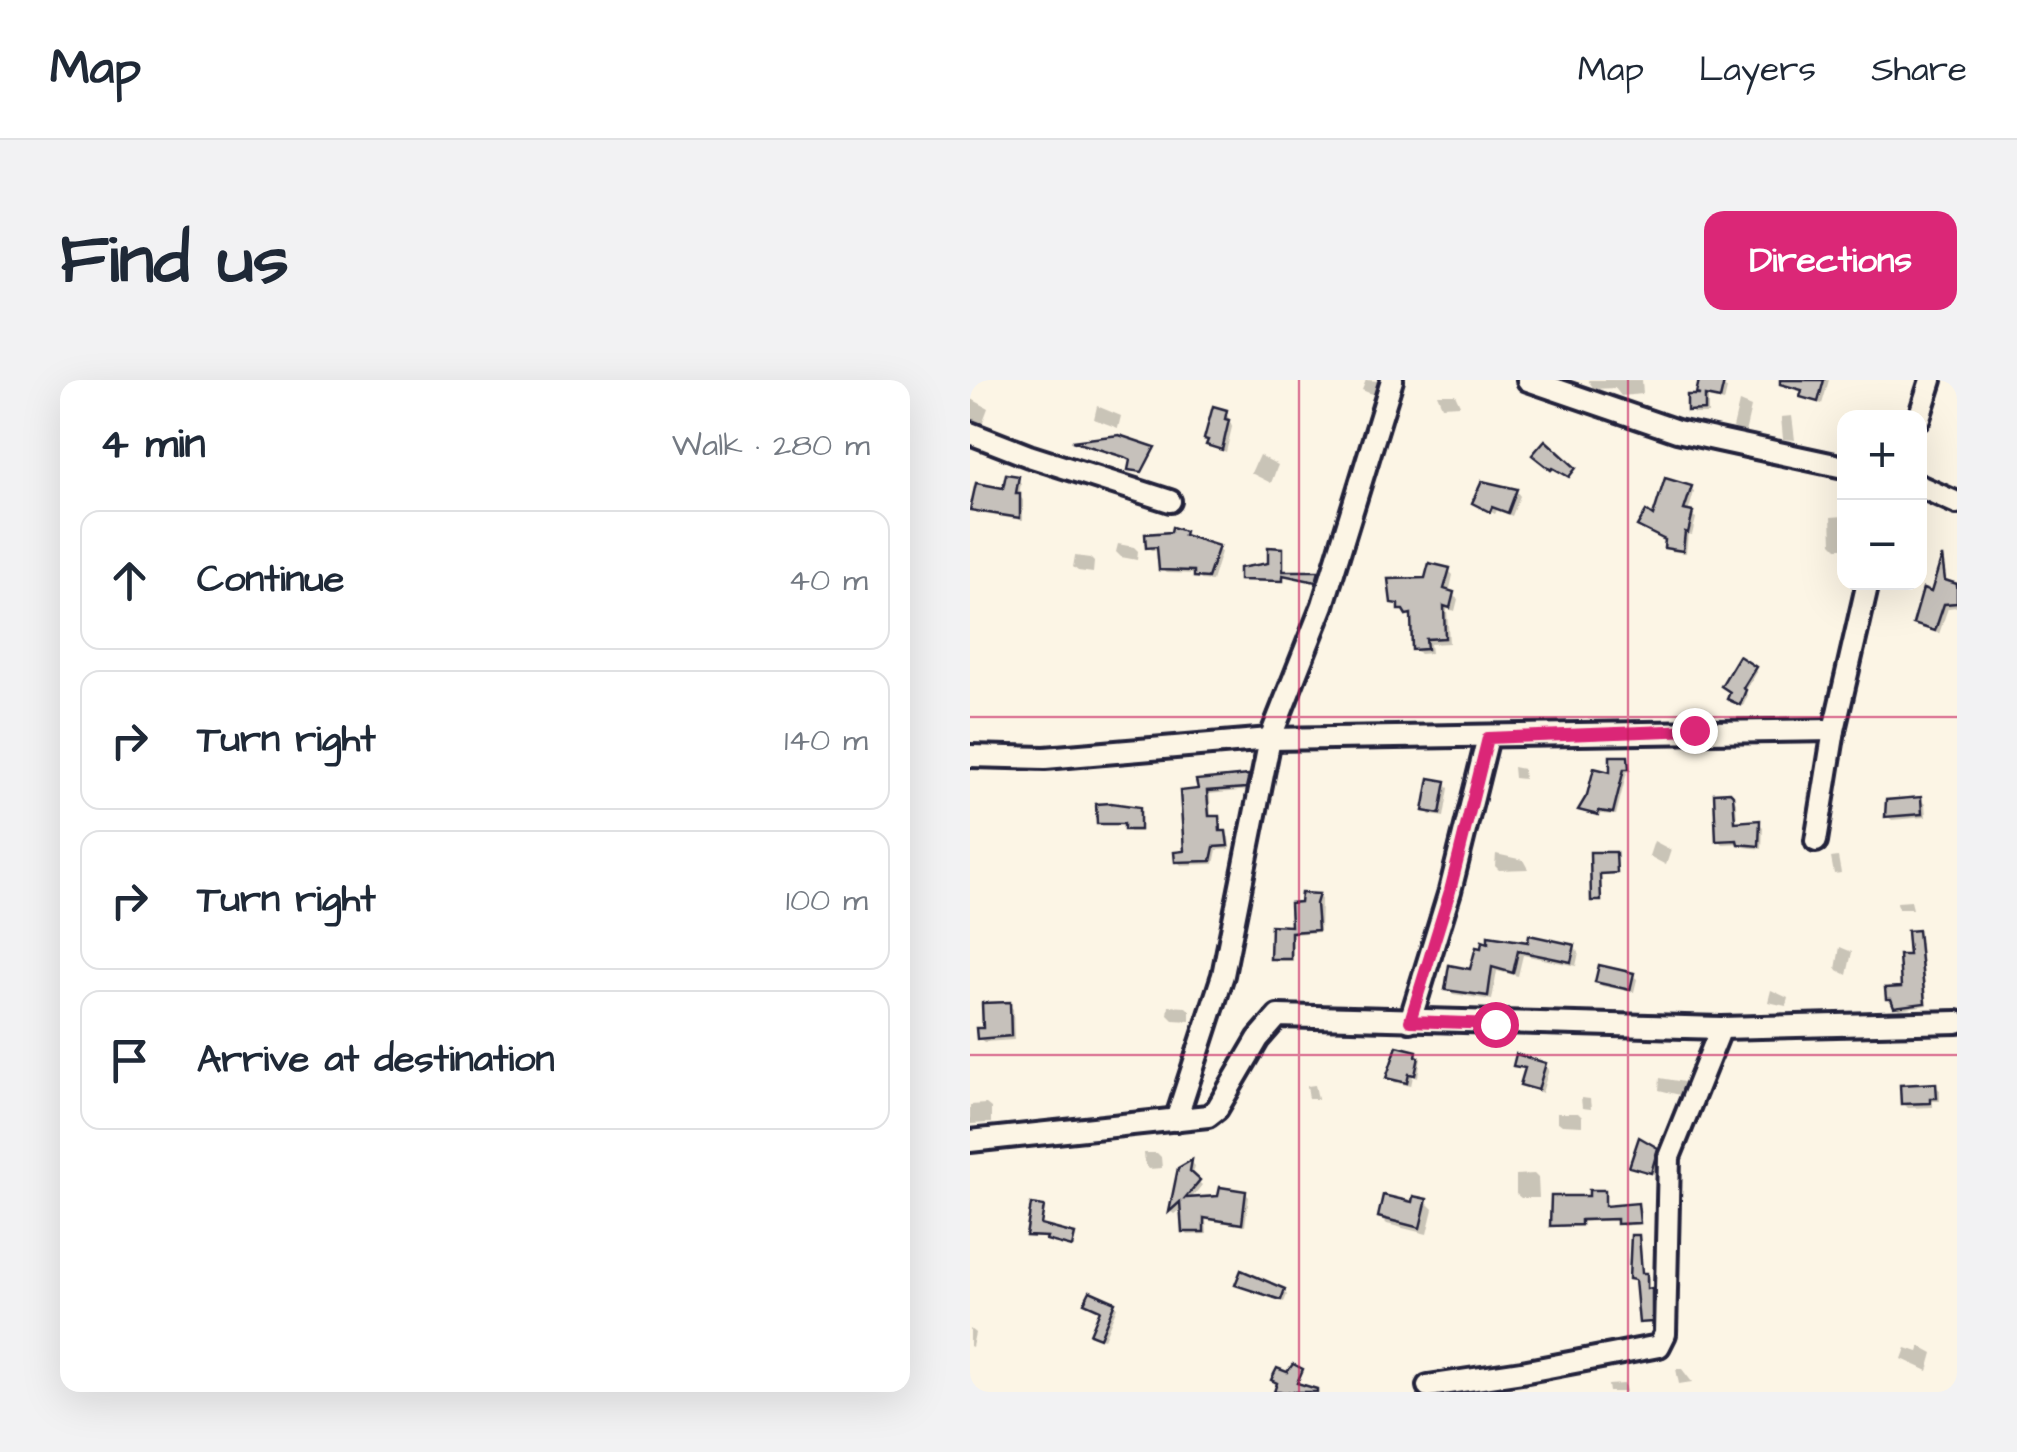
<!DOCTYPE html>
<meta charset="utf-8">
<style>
:root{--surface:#fff;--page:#f2f2f3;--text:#1f2937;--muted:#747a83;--line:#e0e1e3;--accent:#db2777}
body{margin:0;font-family:"Architects Daughter",sans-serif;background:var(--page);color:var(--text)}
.controls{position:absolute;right:30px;top:30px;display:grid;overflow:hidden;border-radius:20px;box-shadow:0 10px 40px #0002}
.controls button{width:90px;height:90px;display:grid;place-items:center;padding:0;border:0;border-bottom:2px solid var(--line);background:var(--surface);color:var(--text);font:50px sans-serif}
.stop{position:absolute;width:30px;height:30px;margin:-22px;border:8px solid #db2777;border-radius:50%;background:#fff}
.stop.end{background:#db2777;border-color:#fff;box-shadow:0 2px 10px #0008}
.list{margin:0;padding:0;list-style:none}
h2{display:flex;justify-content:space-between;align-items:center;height:130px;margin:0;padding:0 40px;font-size:42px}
h2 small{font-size:32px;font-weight:400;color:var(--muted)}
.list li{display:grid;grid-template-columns:65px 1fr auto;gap:30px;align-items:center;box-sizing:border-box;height:140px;margin:0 20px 20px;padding:0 20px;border:2px solid var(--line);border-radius:20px}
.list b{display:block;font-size:38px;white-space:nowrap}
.list em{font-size:32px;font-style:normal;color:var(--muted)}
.icon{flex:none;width:55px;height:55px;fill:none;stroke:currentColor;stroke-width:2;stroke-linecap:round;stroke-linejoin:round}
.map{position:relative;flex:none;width:987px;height:1012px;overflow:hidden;border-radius:20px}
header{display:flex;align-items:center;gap:60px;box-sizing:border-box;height:140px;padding:0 50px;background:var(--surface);border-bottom:2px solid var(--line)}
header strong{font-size:48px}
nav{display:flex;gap:55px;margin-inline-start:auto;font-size:35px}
.intro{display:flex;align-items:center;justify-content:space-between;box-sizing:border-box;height:240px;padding:0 60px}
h1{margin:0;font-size:70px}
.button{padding:25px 45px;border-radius:20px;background:var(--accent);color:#fff;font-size:35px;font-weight:700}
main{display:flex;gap:60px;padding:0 60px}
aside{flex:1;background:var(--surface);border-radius:20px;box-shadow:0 10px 40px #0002}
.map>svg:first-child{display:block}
.shadow{fill:#0003}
.building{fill:#c6c1bb;stroke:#22223b;stroke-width:2.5}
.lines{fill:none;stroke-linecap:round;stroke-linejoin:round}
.minor-casing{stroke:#22223b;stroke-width:28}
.minor{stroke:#fcf5e5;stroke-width:20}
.route{stroke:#db2777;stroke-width:12}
.grid{fill:none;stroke:#c2185b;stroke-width:2.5;stroke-opacity:0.55}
</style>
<header>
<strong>Map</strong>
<nav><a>Map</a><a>Layers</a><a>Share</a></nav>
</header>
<div class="intro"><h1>Find us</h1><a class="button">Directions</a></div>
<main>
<aside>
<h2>4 min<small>Walk · 280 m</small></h2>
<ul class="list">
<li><svg class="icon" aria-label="ahead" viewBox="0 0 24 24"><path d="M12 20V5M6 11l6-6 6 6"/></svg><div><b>Continue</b></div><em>40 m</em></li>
<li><svg class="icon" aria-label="right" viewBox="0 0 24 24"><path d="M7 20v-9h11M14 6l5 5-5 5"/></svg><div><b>Turn right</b></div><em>140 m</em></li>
<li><svg class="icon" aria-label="right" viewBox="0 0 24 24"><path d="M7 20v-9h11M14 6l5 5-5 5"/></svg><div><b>Turn right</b></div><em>100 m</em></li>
<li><svg class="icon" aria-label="arrive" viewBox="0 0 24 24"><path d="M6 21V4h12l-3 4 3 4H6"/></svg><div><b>Arrive at destination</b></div></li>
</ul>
</aside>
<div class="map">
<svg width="987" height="1012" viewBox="0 0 987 1012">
<rect width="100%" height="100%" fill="#fcf5e5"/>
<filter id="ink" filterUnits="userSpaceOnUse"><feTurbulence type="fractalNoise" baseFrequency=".01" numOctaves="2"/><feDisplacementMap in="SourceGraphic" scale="20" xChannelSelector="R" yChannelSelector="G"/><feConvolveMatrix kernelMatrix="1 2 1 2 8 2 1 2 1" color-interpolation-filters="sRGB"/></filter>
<g filter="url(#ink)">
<!-- shadow -->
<g class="shadow">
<polygon points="396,0 408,1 404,15 392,10"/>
<polygon points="618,0 672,0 673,14 651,16 645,8 624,9"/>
<polygon points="812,0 859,0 852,24 837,20 832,16 834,12 815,7"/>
<polygon points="753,5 757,9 754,22 738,18 738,34 724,34 720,30 733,17 729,13"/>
<polygon points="467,14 485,14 490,25 472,26"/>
<polygon points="0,18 18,28 12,44 0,40"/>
<polygon points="769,22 781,27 775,53 763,48"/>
<polygon points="127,26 151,36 148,48 124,39"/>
<polygon points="256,32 262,47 256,72 239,65"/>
<polygon points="822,36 825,60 813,59 811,37"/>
<polygon points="289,75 308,85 301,103 281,93"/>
<polygon points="47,99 51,103 49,116 53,120 53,140 7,133 3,129 35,112"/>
<polygon points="720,109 724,112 718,133 726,138 722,155 718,154 716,173 700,171 684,140"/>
<polygon points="546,111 550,116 542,136 527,130 525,134 505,123"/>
<polygon points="874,136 874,168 867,168 862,163 861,137"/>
<polygon points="213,153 251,172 242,201 231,200 227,194 196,193 191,189 190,170 182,171 178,167"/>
<polygon points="148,164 164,167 168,171 167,180 151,177 146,172"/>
<polygon points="312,170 314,194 348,193 348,202 314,196 314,202 272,199 301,185"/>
<polygon points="105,176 120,178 124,182 123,193 108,191 103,187"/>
<polygon points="478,190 483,195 479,213 488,219 485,231 477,229 479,263 460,264 461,273 450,274 445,269 444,239 423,221"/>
<polygon points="987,206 986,227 978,228 969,254 946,243 963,216"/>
<polygon points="784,289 787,292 775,312 778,315 773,326 763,322"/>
<polygon points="657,378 661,391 657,392 646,435 614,433 611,430"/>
<polygon points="543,387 553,389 554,399 544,398"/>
<polygon points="278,398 281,401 279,410 240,414 241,439 251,442 252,454 259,457 260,469 247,470 244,484 211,485 207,481 216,473 213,413"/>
<polygon points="474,404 479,408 474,437 460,435 456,430"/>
<polygon points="839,405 845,409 842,422 837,418"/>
<polygon points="762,417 766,422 767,444 789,443 793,447 792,469 774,467 771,463 753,464 749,460"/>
<polygon points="950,420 955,424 956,437 922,440 917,436"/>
<polygon points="169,430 171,452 159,452 157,445 129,443"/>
<polygon points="684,461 701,470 696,485 679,476"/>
<polygon points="526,474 553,480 558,489 529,490 525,486"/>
<polygon points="868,477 871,493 864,494 861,478"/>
<polygon points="348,516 351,519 350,552 323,554 323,581 306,581 303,578"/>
<polygon points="941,521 943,529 928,529 927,522"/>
<polygon points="947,553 950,556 957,625 929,629 918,618 934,610"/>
<polygon points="604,567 609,572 606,586 553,575 548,596 527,591 522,620 483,614 478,609 502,591 513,571"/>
<polygon points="870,567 882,572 877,595 866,589"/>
<polygon points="662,595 667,599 664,612 632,606 628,602"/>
<polygon points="801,610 818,618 816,626 798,622"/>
<polygon points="39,625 43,629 44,660 14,662 9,658"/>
<polygon points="199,626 216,627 220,631 220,641 203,640 198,635"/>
<polygon points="446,673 451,678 448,698 443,696 441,706 423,702 418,697"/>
<polygon points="546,685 575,686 579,689 572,713 553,704 557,690"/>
<polygon points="690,698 714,702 710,715 689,710"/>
<polygon points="345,705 348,719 339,719 337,706"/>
<polygon points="965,706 970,710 970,721 963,721 963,727 938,728 933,723"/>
<polygon points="611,718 620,719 621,729 612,728"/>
<polygon points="16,724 21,728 21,743 0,744 0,725"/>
<polygon points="587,733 608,733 612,737 612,746 592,745 587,741"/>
<polygon points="686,770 689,773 684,794 662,787"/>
<polygon points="174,773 187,773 191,777 192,788 179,789 175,784"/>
<polygon points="222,783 225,786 222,796 232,805 220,820 275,813 279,817 275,846 236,840 237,854 218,855 214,851 213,827 204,834 201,832 210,790"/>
<polygon points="564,794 568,798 569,818 551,818 546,814 546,795"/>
<polygon points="634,813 637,829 667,826 671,844 652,846 650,840 612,842 612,847 583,845"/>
<polygon points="456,822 463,829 457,854 417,844 410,837"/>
<polygon points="668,857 673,896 679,898 679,911 683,913 683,943 671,942 668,901 662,898"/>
<polygon points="268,904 314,911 317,915 314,922"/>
<polygon points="117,923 143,924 147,927 134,959 127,957 132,931"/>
<polygon points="0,949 5,953 2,967 0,966"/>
<polygon points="950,966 963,973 958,991 932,979 936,968 948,972"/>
<polygon points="706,989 712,989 722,1002 709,1004"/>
<polygon points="654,1004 656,1012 639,1012 638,1005"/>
</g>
<!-- building -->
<g class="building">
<polygon points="729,0 754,2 750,19 735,16 735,30 717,31 717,15 730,15 726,14"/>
<polygon points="810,0 854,0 848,22 830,17 832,10 810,4"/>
<polygon points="243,26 257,30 255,39 259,40 252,70 236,65 238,60 234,59"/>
<polygon points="149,55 185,67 172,92 158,90 160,80 154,77 102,61"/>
<polygon points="575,60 606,88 599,97 583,88 581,90 562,75"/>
<polygon points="36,94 49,96 46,113 50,113 50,138 0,130 6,103 33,108"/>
<polygon points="695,98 722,106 714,130 723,132 718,153 715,152 713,171 694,168 695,160 667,146 676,131 683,136"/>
<polygon points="512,101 547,109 538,133 522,127 520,132 502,123"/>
<polygon points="202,147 215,151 214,155 249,166 238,198 224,197 224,191 189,190 187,167 176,168 175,154 201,152"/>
<polygon points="298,167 313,168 313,191 349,191 346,202 313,195 313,201 269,200 269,188 298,183"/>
<polygon points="972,176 975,200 987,204 987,223 974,224 965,251 943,244 953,209 961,212"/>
<polygon points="459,183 480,188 474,209 484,212 480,228 474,226 475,258 456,259 457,269 442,270 441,234 436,235 433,230 428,230 428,224 421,223 418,199 455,198"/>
<polygon points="769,276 786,287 773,308 776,310 770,325 757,319 760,312 751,306"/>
<polygon points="640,376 658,376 659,389 654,389 643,433 629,431 628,435 608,430 617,415 624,388 640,392"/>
<polygon points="279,395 276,408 237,411 239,436 249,436 250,451 256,451 258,466 244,467 241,481 205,482 204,472 214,471 210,411 228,409 226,400"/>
<polygon points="459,398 476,401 470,434 453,431"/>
<polygon points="760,412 763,415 765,442 790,440 789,466 768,464 767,460 746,461 744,413"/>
<polygon points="951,417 952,434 915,437 916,420"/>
<polygon points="141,423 170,427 170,450 154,450 154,444 127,444 126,424"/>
<polygon points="620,472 646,472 647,493 630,494 631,521 621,521"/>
<polygon points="331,513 349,514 346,524 348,550 321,552 321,579 300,579 301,545 321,546 320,523 330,522"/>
<polygon points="948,550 955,623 924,627 921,619 916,619 915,608 931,607 929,575 939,575 937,551"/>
<polygon points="559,555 605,565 601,582 548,571 543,593 522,587 518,616 475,610 479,585 500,589 506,567 511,568 512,561 518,563 518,556 558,562"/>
<polygon points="629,585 664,593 660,610 625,602"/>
<polygon points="40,622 41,656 7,659 6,648 13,648 12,623"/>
<polygon points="427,666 447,671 446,676 449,677 445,695 439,694 437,703 416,698"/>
<polygon points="546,674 576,683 568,710 550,705 555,688 543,686"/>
<polygon points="966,703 967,718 960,718 960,723 931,724 930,705"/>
<polygon points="669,757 688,768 681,793 659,787"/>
<polygon points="222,780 220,791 230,800 215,818 248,816 250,807 276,811 272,844 234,838 234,852 212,852 210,822 199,832 208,788"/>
<polygon points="619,810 635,810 635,826 668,823 670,843 647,844 647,839 611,840 611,845 580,846 581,816 619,816"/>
<polygon points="413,815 442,822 443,816 457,819 450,848 408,837"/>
<polygon points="61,824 74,826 71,845 105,854 102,867 76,860 77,857 56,856"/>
<polygon points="661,855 669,855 672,893 677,893 677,909 682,908 682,942 669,943 665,900 659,899"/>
<polygon points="271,890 315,909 311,920 265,905"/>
<polygon points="120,911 145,922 130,958 120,954 130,930 114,923"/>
<polygon points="323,984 333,989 327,1003 347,1009 347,1012 304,1012 307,1003 301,1000 307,988 317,992"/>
</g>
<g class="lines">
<!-- minor casing -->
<g class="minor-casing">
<g id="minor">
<polyline points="558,0 707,51 874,87"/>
<polyline points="949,38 961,0"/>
<polyline points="0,53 59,76 200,121"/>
<polyline points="949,106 987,123"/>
<polyline points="0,376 75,378 300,359 864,350"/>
<polyline points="846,461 864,350 898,202"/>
<polyline points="440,641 480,511 518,357"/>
<polyline points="206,740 253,595 300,359 353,225 422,0"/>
<polyline points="0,761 238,736 247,729 288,659 308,636 751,648 987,642"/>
<polyline points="458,1006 552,992 689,966 695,954 699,777 751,648"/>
</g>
</g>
<!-- minor -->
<use href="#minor" class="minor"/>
</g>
</g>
<g class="lines" filter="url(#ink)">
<!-- route -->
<polyline class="route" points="525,644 440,641 480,511 518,358 724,350"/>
</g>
<!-- grid -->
<path class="grid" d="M329,0V1012M658,0V1012M0,337H987M0,675H987"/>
</svg>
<div class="controls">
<button>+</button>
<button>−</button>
</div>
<div class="stop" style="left:525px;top:644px"></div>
<div class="stop end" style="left:724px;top:350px"></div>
</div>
</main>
